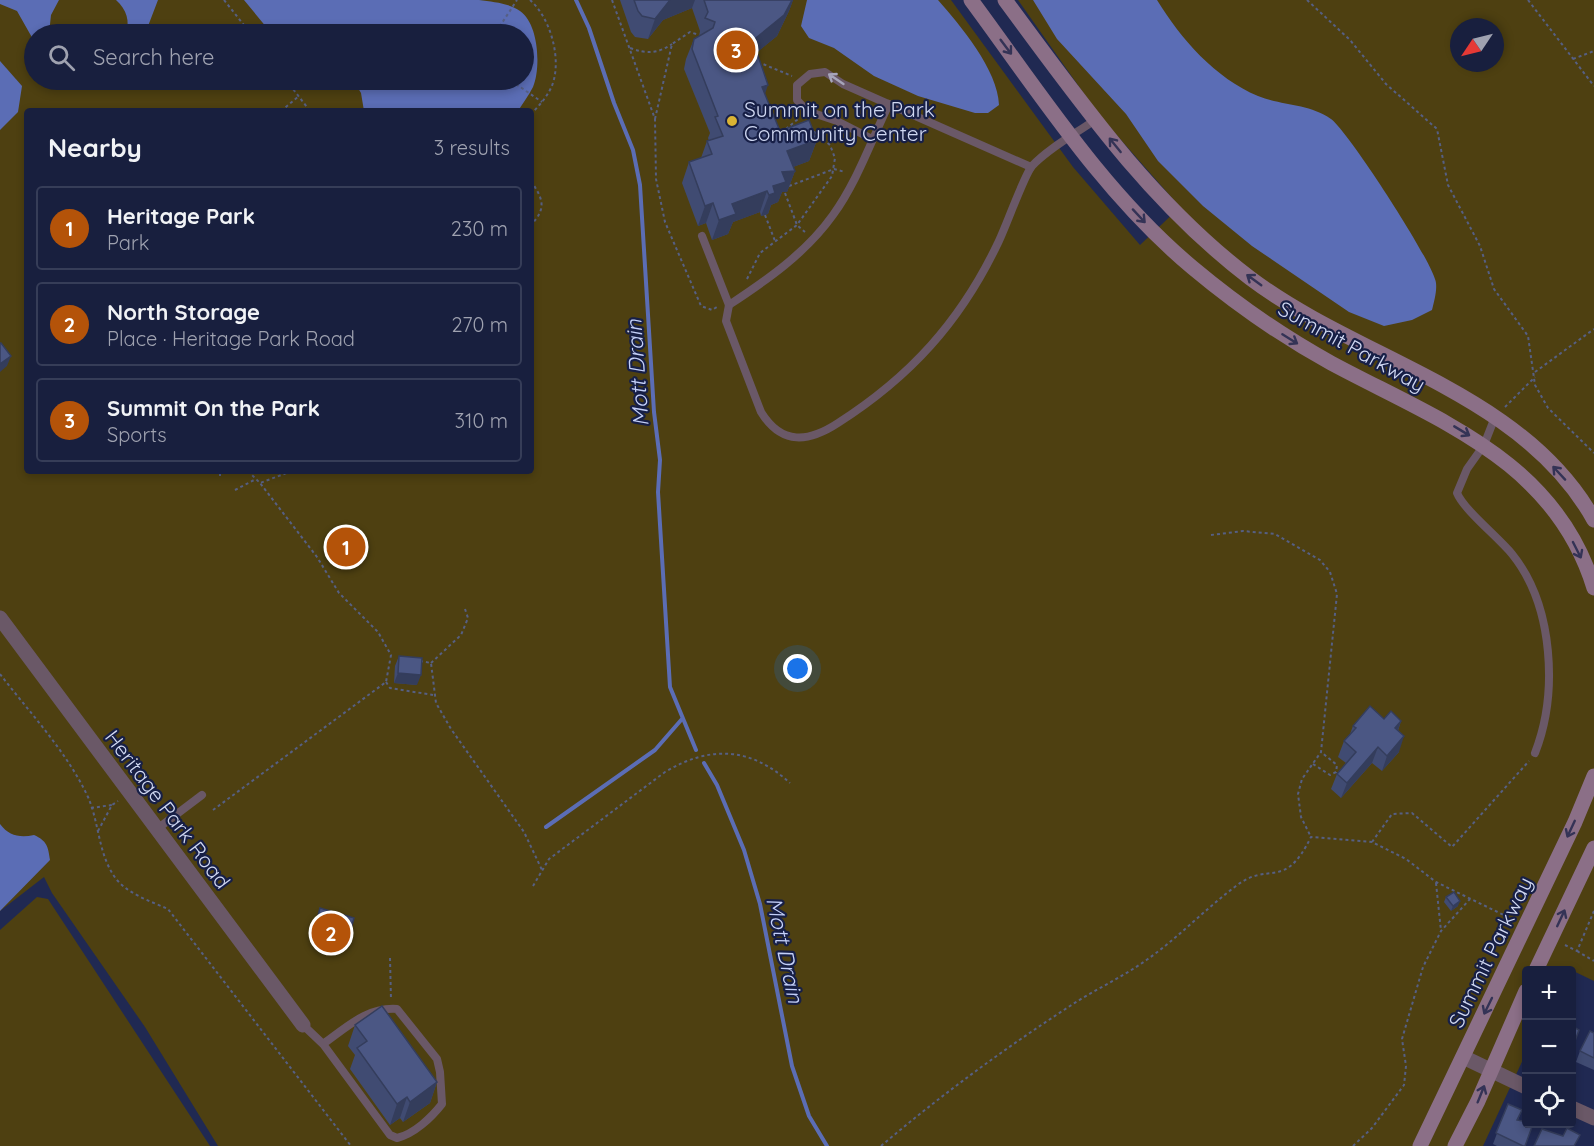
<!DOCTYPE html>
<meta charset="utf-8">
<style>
:root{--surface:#181f3e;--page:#252c49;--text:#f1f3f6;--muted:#9fa2b0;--line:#363d58;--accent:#b45309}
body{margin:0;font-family:Quicksand,sans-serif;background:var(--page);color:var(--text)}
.controls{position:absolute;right:18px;bottom:18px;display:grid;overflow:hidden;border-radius:6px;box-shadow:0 3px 9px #0003}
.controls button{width:54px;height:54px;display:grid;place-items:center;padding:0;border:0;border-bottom:2px solid var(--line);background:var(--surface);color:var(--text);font:30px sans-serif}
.compass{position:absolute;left:1450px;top:18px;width:54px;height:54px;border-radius:50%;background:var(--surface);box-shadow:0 3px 9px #0003;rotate:235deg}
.you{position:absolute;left:798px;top:669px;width:21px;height:21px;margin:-15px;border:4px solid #fff;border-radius:50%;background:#1a73e8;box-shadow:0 0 0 9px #1a73e833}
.badge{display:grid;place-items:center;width:39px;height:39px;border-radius:50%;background:var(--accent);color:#fff;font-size:20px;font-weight:700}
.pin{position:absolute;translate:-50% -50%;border:3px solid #fff;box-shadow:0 2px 6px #0006}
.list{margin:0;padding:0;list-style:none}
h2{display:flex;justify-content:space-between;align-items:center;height:78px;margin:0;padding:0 24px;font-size:26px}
h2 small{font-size:20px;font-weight:400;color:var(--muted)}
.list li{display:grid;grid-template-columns:39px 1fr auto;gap:18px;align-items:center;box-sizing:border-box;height:84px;margin:0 12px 12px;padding:0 12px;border:2px solid var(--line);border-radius:6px}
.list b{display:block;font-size:22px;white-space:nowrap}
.list p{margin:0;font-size:20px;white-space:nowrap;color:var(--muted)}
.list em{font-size:20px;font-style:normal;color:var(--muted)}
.icon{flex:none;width:33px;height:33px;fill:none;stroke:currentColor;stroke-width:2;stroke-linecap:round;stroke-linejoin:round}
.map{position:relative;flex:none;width:1594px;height:1146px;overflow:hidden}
.search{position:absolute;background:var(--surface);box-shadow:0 3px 9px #0003;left:24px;top:24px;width:510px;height:66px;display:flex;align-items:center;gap:15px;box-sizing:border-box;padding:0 21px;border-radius:33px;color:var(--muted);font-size:22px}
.panel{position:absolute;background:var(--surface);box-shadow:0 3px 9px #0003;left:24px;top:108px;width:510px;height:366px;border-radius:6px}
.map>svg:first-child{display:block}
.green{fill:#4e4011;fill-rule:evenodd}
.water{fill:#5b6db5}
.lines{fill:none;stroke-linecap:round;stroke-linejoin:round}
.stream{stroke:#5b6db5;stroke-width:4}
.path{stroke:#565f83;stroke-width:2;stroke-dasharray:3 3;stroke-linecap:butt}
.lane{stroke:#6a5867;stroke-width:8}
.street{stroke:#6a5867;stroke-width:15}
.secondary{stroke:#8b6f87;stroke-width:15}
.wall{fill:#404b72}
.shaded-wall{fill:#343d5c}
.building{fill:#4b5784;stroke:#343d5c;stroke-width:1.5}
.oneway{stroke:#343356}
.oneway2{stroke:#a7a5ba}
.poi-dot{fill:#d9b334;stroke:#171f46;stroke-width:2}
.labels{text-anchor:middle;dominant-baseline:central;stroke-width:4.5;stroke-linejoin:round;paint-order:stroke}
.poi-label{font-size:21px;fill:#d0d8f2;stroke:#171f46;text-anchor:start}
.street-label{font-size:21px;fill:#d0d8f2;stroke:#171f46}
.water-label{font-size:22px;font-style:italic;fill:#c4d0f9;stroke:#171f46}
</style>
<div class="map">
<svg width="1594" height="1146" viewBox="0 0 1594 1146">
<rect width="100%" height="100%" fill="#202952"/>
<!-- green -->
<g class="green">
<path d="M0,0H951L1073,167L1140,245L1180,207L1099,115L1018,0H1594V981L1567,968L1566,970H1526V1053L1483,1146H218L145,1027L52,893L44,877L0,911ZM1459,27H1495V63H1459ZM34,34H524V80H34ZM27,111H531V471H27Z"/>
<polygon points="37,897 48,899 210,1146 0,1146 0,930"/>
</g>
<!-- water -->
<g class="water">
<polygon points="0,0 59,0 51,15 49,34 34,34 34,41 17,11 0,4"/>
<path d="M116,0H158L145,34H126C130,21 127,10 116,0Z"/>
<path d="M244,0H479C493,2 509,3 520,11C539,24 541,68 533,87C529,95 523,103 518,111H364L361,93L353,80H524V34H272Z"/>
<path d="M807,0H938C960,25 998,70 999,105L988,113H975L918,96L874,76L834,48L809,38L801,26Z"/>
<path d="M1033,0H1157C1181,39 1215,78 1258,96C1282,106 1308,103 1331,119C1348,131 1435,265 1436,283C1437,291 1434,302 1432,310L1412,320L1384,326L1349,312L1252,246L1203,206L1158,161L1126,114L1057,39Z"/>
<polygon points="0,61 22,86 18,112 0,130"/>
<path d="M0,824C9,836 20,838 34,835C47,841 48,846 50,860L0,911Z"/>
</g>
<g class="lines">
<!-- stream -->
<g class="stream">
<polyline points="576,0 589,28 614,103 633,150 640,185 654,412 660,460 658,492 670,687 696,750"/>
<polyline points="704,763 717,785 744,850 760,904 792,1066 809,1116 827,1146"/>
<polyline points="546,827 655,750 682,719"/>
</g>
<!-- path -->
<g class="path">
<polyline points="224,0 251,34"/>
<path d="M530,0C551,18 563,62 551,88C546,98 539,106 531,114"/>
<polyline points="612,0 655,119 656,179 665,222 701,306 712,310 717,307"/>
<polyline points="1307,0 1350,40 1386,84 1437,129 1448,185 1480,246 1494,289 1528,336 1535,385 1548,408 1594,453"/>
<polyline points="1528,0 1594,86"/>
<polyline points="510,34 500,26 517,0"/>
<path d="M630,48C647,54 657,54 672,44"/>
<polyline points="1573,59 1594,51"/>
<polyline points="758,62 792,76"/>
<polyline points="286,80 310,111"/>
<polyline points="514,80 513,82 542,102"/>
<polyline points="281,111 299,96"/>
<polyline points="655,119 672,44 690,32 699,35"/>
<polyline points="786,129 798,119"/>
<path d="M531,181C543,199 547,208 531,225"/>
<polyline points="789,186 834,169 845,172"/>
<polyline points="785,193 797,225 805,232"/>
<polyline points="765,215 775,241"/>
<polyline points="747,279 760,253 797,225 832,176 835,158 830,145 812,130"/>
<polyline points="1535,372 1594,329"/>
<polyline points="1505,407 1535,377"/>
<polyline points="248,471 260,483 292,471"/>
<polyline points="220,476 220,471"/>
<polyline points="235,490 256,479"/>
<polyline points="1211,535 1243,531 1275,534 1320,560 1330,572 1337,594 1321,752 1302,779 1298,794 1301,817 1311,837"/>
<polyline points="420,661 431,663 436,703 451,729 524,832 542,870"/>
<polyline points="431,663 461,635 468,618 465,609"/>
<path d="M0,674C30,713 67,752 88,797C99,822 98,852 114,876C125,893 150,901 168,909L351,1146"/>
<polyline points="386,682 390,688 433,695"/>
<polyline points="1313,764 1330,775 1336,772 1337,765 1321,752"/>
<polyline points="91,808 112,805"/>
<polyline points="213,810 386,682 391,655 378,632 339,593 317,557 260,483"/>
<polyline points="98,831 112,805 118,801"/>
<polyline points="1372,842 1392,814 1412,813 1452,847 1529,761"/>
<polyline points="1436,883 1441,931"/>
<path d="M533,886L549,859L665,772C710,745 751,747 790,783"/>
<polyline points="1565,945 1577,951 1594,911"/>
<polyline points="1577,951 1594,961"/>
<polyline points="390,958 391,1000"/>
<path d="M881,1146C941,1095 1004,1049 1070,1006C1094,990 1121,978 1145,961C1177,939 1204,910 1236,886C1269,860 1284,892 1311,837L1372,842L1406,859L1436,882L1514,920"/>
<polyline points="1353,1146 1372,1128 1404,1085 1406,1066 1402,1039 1423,967 1441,931 1470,899"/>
</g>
<!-- lane -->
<g class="lane">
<path d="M889,104C871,141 857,182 833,215C806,253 767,280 729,305L726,321L761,412C782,446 809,442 838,423C910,377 960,322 997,245C1005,230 1024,175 1032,166C1049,148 1075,134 1095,120"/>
<polyline points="872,139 837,121 807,111 797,100 797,85 810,74 825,72 843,84 1031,167"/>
<polyline points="702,236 729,305"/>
<path d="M1495,417L1484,445L1467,469L1457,493C1464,510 1498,537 1512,554C1554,606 1558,694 1535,753"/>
<polyline points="157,829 202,795"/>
<path d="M303,1025L323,1044L390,1135L397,1138C414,1134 431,1118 442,1104L440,1072L437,1059L397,1009C367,1007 347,1027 323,1044"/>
</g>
<!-- street -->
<g class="street">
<polyline points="0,618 303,1025"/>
<polyline points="1463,1057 1526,1087"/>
<polyline points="1572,1108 1594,1118"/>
</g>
<!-- secondary -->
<g class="secondary">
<path d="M971,0C1039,92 1104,194 1193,268C1236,304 1282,336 1331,363C1437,420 1555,460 1594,588"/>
<path d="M1005,0C1079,100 1150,202 1250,278C1360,361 1523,392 1594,520"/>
<polyline points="1536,970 1594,848"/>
<polyline points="1420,1146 1575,822 1594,776"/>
<polyline points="1455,1146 1478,1101 1526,991"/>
</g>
</g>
<!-- wall -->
<g class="wall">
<polygon points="620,0 793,0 789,11 777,36 757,52 765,95 780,131 817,140 809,161 793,167 795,171 787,192 782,192 778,202 771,205 768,214 761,216 760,212 733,222 728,234 712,240 706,223 698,226 682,183 689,162 701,158 707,141 709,141 708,138 710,133 684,69 686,59 694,39 699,36 700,31 692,8 663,20 648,39 635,37 631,32"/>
<polygon points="399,656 417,685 394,683 395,666"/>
<polygon points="1384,719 1401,721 1398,731 1399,752 1382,771 1372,763 1341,798 1331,789 1337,774 1346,763 1338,757 1344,741 1350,734 1353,726"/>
<polygon points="1446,897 1458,906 1451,911 1444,902"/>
<polygon points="320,908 349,936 345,947 311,937"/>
<polygon points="355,1025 437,1082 430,1103 403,1122 400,1118 390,1125 350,1069 355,1055 348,1046"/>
<polygon points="1594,1033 1594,1070 1576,1062 1580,1051"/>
<polygon points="1508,1104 1522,1110 1518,1120 1525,1146 1497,1146 1493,1144"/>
</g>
<!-- shaded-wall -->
<g class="shaded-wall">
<polygon points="670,0 695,0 692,8 663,20 648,39 655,19"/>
<polygon points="792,0 793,0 789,11 777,36 749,59 756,38"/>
<polygon points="768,85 761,106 762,87"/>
<polygon points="817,140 809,161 780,172 787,151"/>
<polygon points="795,171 787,192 782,192 778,202 771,205 768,214 761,216 769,195 782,172"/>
<polygon points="767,191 760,212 733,222 728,234 712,240 719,220 732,204"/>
<polygon points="713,203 706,223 698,226 705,206"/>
<polygon points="11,356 7,366 0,372 0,364"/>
<polygon points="398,673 421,675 417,685 394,683"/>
<polygon points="1401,721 1396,736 1395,728"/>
<polygon points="1404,736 1399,752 1382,771 1387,756"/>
<polygon points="1378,747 1372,763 1341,798 1347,783"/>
<polygon points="1460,901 1458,906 1451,911 1453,906"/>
<polygon points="437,1082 430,1103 403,1122 410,1102"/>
<polygon points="407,1097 400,1118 390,1125 397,1104"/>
</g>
<!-- building -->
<g class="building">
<polygon points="634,0 670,0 655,19 642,16 638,11"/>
<polygon points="704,0 792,0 784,15 756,38 755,47 768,85 762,87 780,131 809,120 817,140 787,151 795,171 782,172 786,182 773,186 775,193 769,195 767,191 732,204 736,214 719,220 713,203 705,206 689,162 712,154 707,141 723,136 715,117 718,116 692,49 694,39 713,28 715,22 705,18 708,12"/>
<polygon points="0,343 1,343 11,356 0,364"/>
<polygon points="399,656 422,658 421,675 398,673"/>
<polygon points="1370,706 1384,719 1391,711 1401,721 1395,728 1404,736 1387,756 1378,747 1347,783 1337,774 1356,752 1344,741 1356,728 1353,726"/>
<polygon points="1454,892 1460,901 1453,906 1446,897"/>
<polygon points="320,908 354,918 349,936 315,927"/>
<polygon points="382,1006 437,1082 410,1102 407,1097 397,1104 357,1048 367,1041 355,1025"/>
<polygon points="1572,1026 1579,1030 1572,1049"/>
<polygon points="1590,1031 1594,1033 1594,1058 1580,1051"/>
<polygon points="1508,1104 1522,1110 1517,1120 1527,1122 1527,1124 1533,1124 1525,1146 1523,1146 1496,1133"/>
<polygon points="1567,1128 1580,1135 1574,1146 1534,1146 1542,1129 1563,1136"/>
</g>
<!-- one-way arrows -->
<defs><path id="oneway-shaft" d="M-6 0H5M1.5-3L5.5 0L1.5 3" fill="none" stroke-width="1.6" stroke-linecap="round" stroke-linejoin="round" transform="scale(1.5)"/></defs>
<g class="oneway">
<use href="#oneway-shaft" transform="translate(1006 47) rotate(53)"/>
<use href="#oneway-shaft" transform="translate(1115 145) rotate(-129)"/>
<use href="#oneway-shaft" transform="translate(1139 216) rotate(47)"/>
<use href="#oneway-shaft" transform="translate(1254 280) rotate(-144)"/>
<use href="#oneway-shaft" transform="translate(1290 339) rotate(32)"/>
<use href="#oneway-shaft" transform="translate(1462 431) rotate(31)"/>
<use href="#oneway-shaft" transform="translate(1559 473) rotate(-133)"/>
<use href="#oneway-shaft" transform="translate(1577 550) rotate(63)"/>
<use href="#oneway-shaft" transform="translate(1571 829) rotate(115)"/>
<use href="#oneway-shaft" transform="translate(1561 918) rotate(-65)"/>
<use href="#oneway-shaft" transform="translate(1488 1006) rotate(116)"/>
<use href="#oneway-shaft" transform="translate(1481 1094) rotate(-68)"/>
</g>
<use class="oneway2" href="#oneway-shaft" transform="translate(836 79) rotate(-146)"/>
<!-- markers -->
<circle class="poi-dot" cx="732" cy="121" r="6"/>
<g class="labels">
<!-- poi labels -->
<g class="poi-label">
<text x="744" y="109">Summit on the Park<tspan x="744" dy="24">Community Center</tspan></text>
</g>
<!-- street labels -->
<g class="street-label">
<text transform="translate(1352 346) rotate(29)">Summit Parkway</text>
<text transform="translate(168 809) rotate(53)">Heritage Park Road</text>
<text transform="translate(1490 952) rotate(-64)">Summit Parkway</text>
</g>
<!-- water labels -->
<g class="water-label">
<text transform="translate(637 373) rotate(-94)">Mott Drain</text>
<text transform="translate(785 950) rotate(78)">Mott Drain</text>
</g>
</g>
</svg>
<div class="controls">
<button>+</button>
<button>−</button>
<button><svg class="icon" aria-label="locate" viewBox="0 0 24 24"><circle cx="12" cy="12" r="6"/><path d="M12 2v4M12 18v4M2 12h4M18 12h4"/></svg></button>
</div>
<svg class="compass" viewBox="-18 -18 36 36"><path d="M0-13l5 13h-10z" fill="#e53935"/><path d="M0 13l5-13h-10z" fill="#9fa2b0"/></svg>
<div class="you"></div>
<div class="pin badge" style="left:346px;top:547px">1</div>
<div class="pin badge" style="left:331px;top:933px">2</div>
<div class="pin badge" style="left:736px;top:50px">3</div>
<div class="search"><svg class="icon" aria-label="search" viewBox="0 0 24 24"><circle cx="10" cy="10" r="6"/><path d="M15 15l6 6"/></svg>Search here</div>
<section class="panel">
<h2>Nearby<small>3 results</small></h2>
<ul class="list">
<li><span class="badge">1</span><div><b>Heritage Park</b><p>Park</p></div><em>230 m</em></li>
<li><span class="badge">2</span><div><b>North Storage</b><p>Place · Heritage Park Road</p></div><em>270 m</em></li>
<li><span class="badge">3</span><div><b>Summit On the Park</b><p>Sports</p></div><em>310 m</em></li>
</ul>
</section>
</div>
